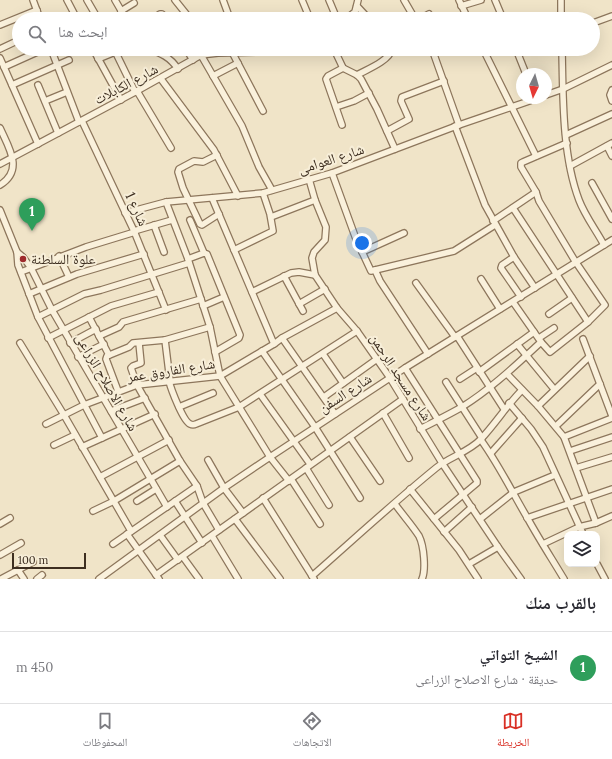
<!DOCTYPE html>
<html lang="ar">
<meta charset="utf-8">
<style>
:root{--surface:#fff;--page:#f7f7f7;--text:#2b2b33;--muted:#7c7c81;--line:#e1e1e2;--accent:#d93025}
body{margin:0;font-family:Lora,"Noto Naskh Arabic",serif;background:var(--page);color:var(--text);direction:rtl}
.controls{position:absolute;right:12px;bottom:12px;display:grid;overflow:hidden;border-radius:8px;box-shadow:0 4px 16px #0002}
.controls button{width:36px;height:36px;display:grid;place-items:center;padding:0;border:0;border-bottom:1px solid var(--line);background:var(--surface);color:var(--text);font:20px sans-serif}
.compass{position:absolute;left:516px;top:68px;width:36px;height:36px;border-radius:50%;background:var(--surface);box-shadow:0 4px 16px #0002;rotate:185deg}
.scale{position:absolute;left:12px;bottom:10px;width:74px;box-sizing:border-box;padding-left:4px;border:2px solid #3d2e20;border-top:0;font-size:11px;line-height:14px;white-space:nowrap;color:#3d2e20;-webkit-text-stroke:3px #f7eed8;paint-order:stroke}
.you{position:absolute;left:362px;top:243px;width:14px;height:14px;margin:-10px;border:3px solid #fff;border-radius:50%;background:#1a73e8;box-shadow:0 0 0 6px #1a73e833}
.badge{display:grid;place-items:center;width:26px;height:26px;border-radius:50%;background:var(--accent);color:#fff;font-size:13px;font-weight:700}
.pin{position:absolute;translate:-50% -33px;filter:drop-shadow(0 1px 2px #0008)}
.pin::after{content:'';position:absolute;top:21px;width:14px;height:12px;background:inherit;clip-path:polygon(0 0,100% 0,50% 100%)}
.list{margin:0;padding:0;list-style:none}
h2{display:flex;justify-content:space-between;align-items:center;height:52px;margin:0;padding:0 16px;font-size:17px}
h2 small{font-size:13px;font-weight:400;color:var(--muted)}
.list li{display:grid;grid-template-columns:26px 1fr auto;gap:12px;align-items:center;box-sizing:border-box;height:72px;padding:0 16px;border-top:1px solid var(--line)}
.list b{display:block;font-size:15px;white-space:nowrap}
.list p{margin:0;font-size:13px;white-space:nowrap;color:var(--muted)}
.list em{font-size:13px;font-style:normal;color:var(--muted)}
.icon{flex:none;width:22px;height:22px;fill:none;stroke:currentColor;stroke-width:2;stroke-linecap:round;stroke-linejoin:round}
.map{position:relative;flex:none;width:612px;height:579px;overflow:hidden;direction:ltr}
.search{position:absolute;background:var(--surface);box-shadow:0 4px 16px #0002;left:12px;right:12px;top:12px;height:44px;display:flex;align-items:center;gap:10px;box-sizing:border-box;padding:0 14px;border-radius:22px;color:var(--muted);font-size:15px}
.sheet{height:124px;background:var(--surface)}
nav{display:flex;justify-content:space-around;align-items:center;box-sizing:border-box;height:56px;border-top:1px solid var(--line);background:var(--surface);font-size:11px;color:var(--muted)}
nav a{display:grid;justify-items:center;gap:2px}
nav .on{color:var(--accent)}
.map>svg:first-child{display:block}
.lines{fill:none;stroke-linecap:round;stroke-linejoin:round}
.street-casing{stroke:#8d765c;stroke-width:8}
.street{stroke:#faf1dc;stroke-width:5.5}
.poi-dot{fill:#9e2a2b;stroke:#f7eed8;stroke-width:1.5}
.labels{text-anchor:middle;dominant-baseline:central;stroke-width:4;stroke-linejoin:round;paint-order:stroke}
.street-label{font-size:14px;fill:#3d2e20;stroke:#f7eed8}
.poi-label{font-size:14px;fill:#3d2e20;stroke:#f7eed8;text-anchor:start}
</style>
<div class="map">
<svg width="612" height="579" viewBox="0 0 612 579">
<rect width="100%" height="100%" fill="#f0e4c8"/>
<g class="lines">
<!-- street casing -->
<g class="street-casing">
<g id="street">
<polyline points="33,0 40,19"/>
<polyline points="67,0 77,19"/>
<polyline points="87,0 98,19"/>
<polyline points="115,0 126,19"/>
<polyline points="175,0 187,15 187,17 184,19"/>
<polyline points="223,0 230,19"/>
<polyline points="302,0 310,19"/>
<polyline points="329,0 337,19"/>
<polyline points="404,0 415,19"/>
<polyline points="459,0 468,19"/>
<polyline points="495,0 503,19"/>
<polyline points="561,0 561,19"/>
<polyline points="357,6 369,19"/>
<polyline points="461,6 481,0"/>
<polyline points="121,11 134,3"/>
<polyline points="153,19 160,14 162,14 166,19"/>
<polyline points="346,19 355,12 358,0"/>
<polyline points="420,19 429,14"/>
<polyline points="593,23 612,16"/>
<polyline points="0,25 37,10"/>
<polyline points="0,49 19,40"/>
<polyline points="51,49 79,122"/>
<polyline points="93,49 121,100"/>
<polyline points="114,49 135,92"/>
<path d="M148,49C161,53 170,57 178,69"/>
<polyline points="186,49 193,60"/>
<polyline points="334,49 343,68 357,75 361,79 377,109 395,149"/>
<polyline points="432,49 459,125"/>
<polyline points="483,49 536,156"/>
<polyline points="516,49 526,74"/>
<path d="M562,49C563,96 562,155 579,200C585,216 596,230 604,245"/>
<polyline points="232,52 263,111"/>
<polyline points="201,55 242,126 259,167 272,190"/>
<polyline points="0,58 38,144"/>
<polyline points="98,59 115,52"/>
<polyline points="4,67 44,49"/>
<path d="M357,75C368,69 389,61 392,49"/>
<polyline points="213,76 238,63"/>
<polyline points="161,79 214,150 238,196"/>
<polyline points="12,85 69,60"/>
<polyline points="38,85 58,133"/>
<polyline points="612,90 610,95 612,101"/>
<polyline points="137,91 171,148"/>
<polyline points="546,95 563,89 612,65"/>
<polyline points="45,101 67,92"/>
<polyline points="336,107 354,101 369,93"/>
<polyline points="82,121 134,231 166,310"/>
<polyline points="342,125 326,79 328,76 343,68"/>
<polyline points="455,126 485,205 514,257 535,288"/>
<path d="M0,128C9,148 24,170 0,185"/>
<polyline points="387,131 409,119 401,101 402,97 444,81"/>
<polyline points="566,135 612,114"/>
<polyline points="607,146 612,156"/>
<polyline points="217,155 203,162 194,161 179,169 178,172 183,188 200,224 202,225 219,214"/>
<polyline points="0,164 135,92 201,55 218,53 256,52 279,49"/>
<polyline points="570,166 612,143"/>
<polyline points="332,173 356,239 371,271 454,251 495,225"/>
<polyline points="309,179 315,200 326,227 325,240 314,252 312,258 315,275 337,308 357,331 390,378 442,463 498,547 521,579"/>
<polyline points="592,183 612,219"/>
<polyline points="212,198 274,344"/>
<polyline points="166,202 188,259 210,327 220,376 270,457 289,481"/>
<polyline points="513,208 588,322"/>
<polyline points="0,210 17,252 18,265 38,317 102,438"/>
<polyline points="125,213 166,202 263,193 332,173 459,125 538,98"/>
<polyline points="271,217 315,200"/>
<polyline points="190,220 204,253"/>
<polyline points="493,221 536,192"/>
<polyline points="154,225 164,252"/>
<polyline points="134,231 172,220"/>
<polyline points="234,250 273,231 270,214 263,193"/>
<polyline points="17,252 23,257 31,268 52,310 167,507"/>
<polyline points="362,252 404,233"/>
<polyline points="59,256 69,277"/>
<polyline points="514,257 502,265 501,268 521,297"/>
<polyline points="188,259 204,253 207,254 240,335 239,338 215,352"/>
<polyline points="375,270 380,281 428,354"/>
<polyline points="21,272 86,247 135,232"/>
<polyline points="284,276 303,311"/>
<polyline points="481,279 500,309"/>
<polyline points="416,283 455,337"/>
<polyline points="252,292 291,273 299,272 315,275"/>
<polyline points="29,294 77,274 144,254"/>
<polyline points="513,302 541,342 550,352 588,322 605,305 575,261 539,201 536,192 521,167 521,163 523,162 567,143"/>
<polyline points="299,304 325,289"/>
<polyline points="203,306 224,297"/>
<polyline points="549,314 572,298"/>
<polyline points="38,317 84,294 101,290 189,263"/>
<polyline points="89,317 109,355"/>
<polyline points="99,336 119,327 123,322 201,299"/>
<polyline points="457,336 504,409"/>
<polyline points="48,338 111,306 159,292"/>
<polyline points="282,338 335,414"/>
<polyline points="539,338 554,328"/>
<polyline points="583,339 612,416"/>
<polyline points="165,340 170,381"/>
<polyline points="20,343 64,415 131,531"/>
<polyline points="70,343 96,329"/>
<polyline points="139,343 141,363 133,366 131,368 137,385 180,461 197,486 203,503 219,530"/>
<polyline points="517,344 554,389"/>
<polyline points="262,351 315,427 360,498"/>
<polyline points="323,354 343,383"/>
<polyline points="78,357 104,344"/>
<polyline points="405,368 477,481 477,483 434,519"/>
<polyline points="479,372 534,332"/>
<polyline points="507,374 538,406 564,437 596,523"/>
<polyline points="460,379 477,368"/>
<path d="M169,381C171,389 183,421 190,424C192,425 194,425 196,424L239,407L357,331"/>
<polyline points="446,382 482,438"/>
<polyline points="118,391 106,359 107,356 129,347 133,343 165,340 210,327"/>
<polyline points="260,394 310,464"/>
<polyline points="324,397 377,359"/>
<polyline points="509,403 531,429 543,447 583,534"/>
<polyline points="538,406 590,356"/>
<polyline points="179,407 213,393"/>
<polyline points="111,411 145,398"/>
<polyline points="383,413 409,458"/>
<polyline points="46,424 84,405 137,385 220,376 274,344 282,338 337,308"/>
<polyline points="556,426 600,384"/>
<path d="M420,429C434,422 448,415 462,407C491,389 516,365 541,342"/>
<polyline points="350,437 380,481"/>
<polyline points="564,437 612,418"/>
<path d="M481,440C499,465 512,492 528,519C539,539 552,559 564,579"/>
<polyline points="54,445 75,435"/>
<polyline points="82,447 155,414"/>
<polyline points="570,451 612,437"/>
<polyline points="491,453 522,418"/>
<polyline points="208,460 224,488 243,513"/>
<polyline points="306,468 329,505"/>
<polyline points="576,468 612,457"/>
<polyline points="100,477 169,440"/>
<polyline points="291,479 320,524"/>
<polyline points="410,489 459,550 478,579"/>
<polyline points="263,498 314,579"/>
<polyline points="137,501 156,489"/>
<polyline points="175,501 202,543"/>
<path d="M395,504C402,514 412,525 419,536C424,546 426,570 422,579"/>
<polyline points="93,511 114,501 180,461"/>
<polyline points="527,518 612,489"/>
<polyline points="235,519 280,579"/>
<polyline points="480,519 514,492 555,475"/>
<polyline points="0,524 10,518"/>
<polyline points="444,532 472,507"/>
<polyline points="127,534 159,579"/>
<polyline points="160,535 178,560"/>
<polyline points="212,536 238,579"/>
<polyline points="113,544 197,486"/>
<polyline points="543,544 579,527 596,523 612,516"/>
<polyline points="0,555 21,543"/>
<polyline points="183,557 199,579"/>
<polyline points="469,564 498,547"/>
<polyline points="597,564 605,579"/>
<polyline points="18,570 24,579"/>
<polyline points="156,575 403,399"/>
<path d="M312,576C353,540 393,503 436,468C449,457 469,452 481,439C496,423 507,405 522,390"/>
<polyline points="1,579 33,562"/>
<polyline points="37,579 42,575"/>
<polyline points="99,579 224,488 270,457 405,368 612,240"/>
</g>
</g>
<!-- street -->
<use href="#street" class="street"/>
</g>
<!-- markers -->
<circle class="poi-dot" cx="23" cy="259" r="4"/>
<g class="labels">
<!-- street labels -->
<g class="street-label">
<text transform="translate(126 84) rotate(-28)">شارع الكابلات</text>
<text transform="translate(331 159) rotate(-18)">شارع العوامى</text>
<text transform="translate(137 209) rotate(65)">شارع 1</text>
<text transform="translate(171 370) rotate(-9)">شارع الفاروق عمر</text>
<text transform="translate(401 377) rotate(57)">شارع مسجد الرحمن</text>
<text transform="translate(107 382) rotate(60)">شارع الاصلاح الزراعى</text>
<text transform="translate(345 393) rotate(-33)">شارع السفن</text>
</g>
<!-- poi labels -->
<g class="poi-label">
<text x="31" y="259">علوة السلطنة</text>
</g>
</g>
</svg>
<div class="controls">
<button><svg class="icon" aria-label="layers" viewBox="0 0 24 24"><path d="M12 4l9 5-9 5-9-5zM3 14l9 5 9-5"/></svg></button>
</div>
<svg class="compass" viewBox="-18 -18 36 36"><path d="M0-13l5 13h-10z" fill="#e53935"/><path d="M0 13l5-13h-10z" fill="#7c7c81"/></svg>
<div class="scale">100 m</div>
<div class="you"></div>
<div class="pin badge" style="left:32px;top:231px;background:#2e9e5b">1</div>
<div class="search"><svg class="icon" aria-label="search" viewBox="0 0 24 24"><circle cx="10" cy="10" r="6"/><path d="M15 15l6 6"/></svg>ابحث هنا</div>
</div>
<section class="sheet">
<h2>بالقرب منك<small></small></h2>
<ul class="list">
<li><span class="badge" style="background:#2e9e5b">1</span><div><b>الشيخ التواتي</b><p>حديقة · شارع الاصلاح الزراعى</p></div><em>450 m</em></li>
</ul>
</section>
<nav>
<a class="on"><svg class="icon" aria-label="map" viewBox="0 0 24 24"><path d="M3 6l6-2 6 2 6-2v14l-6 2-6-2-6 2zM9 4v14M15 6v14"/></svg>الخريطة</a>
<a><svg class="icon" aria-label="directions" viewBox="0 0 24 24"><path d="M12 3l9 9-9 9-9-9zM9 14v-3h6M13 9l2 2-2 2"/></svg>الاتجاهات</a>
<a><svg class="icon" aria-label="saved" viewBox="0 0 24 24"><path d="M7 4h10v16l-5-4-5 4z"/></svg>المحفوظات</a>
</nav>
